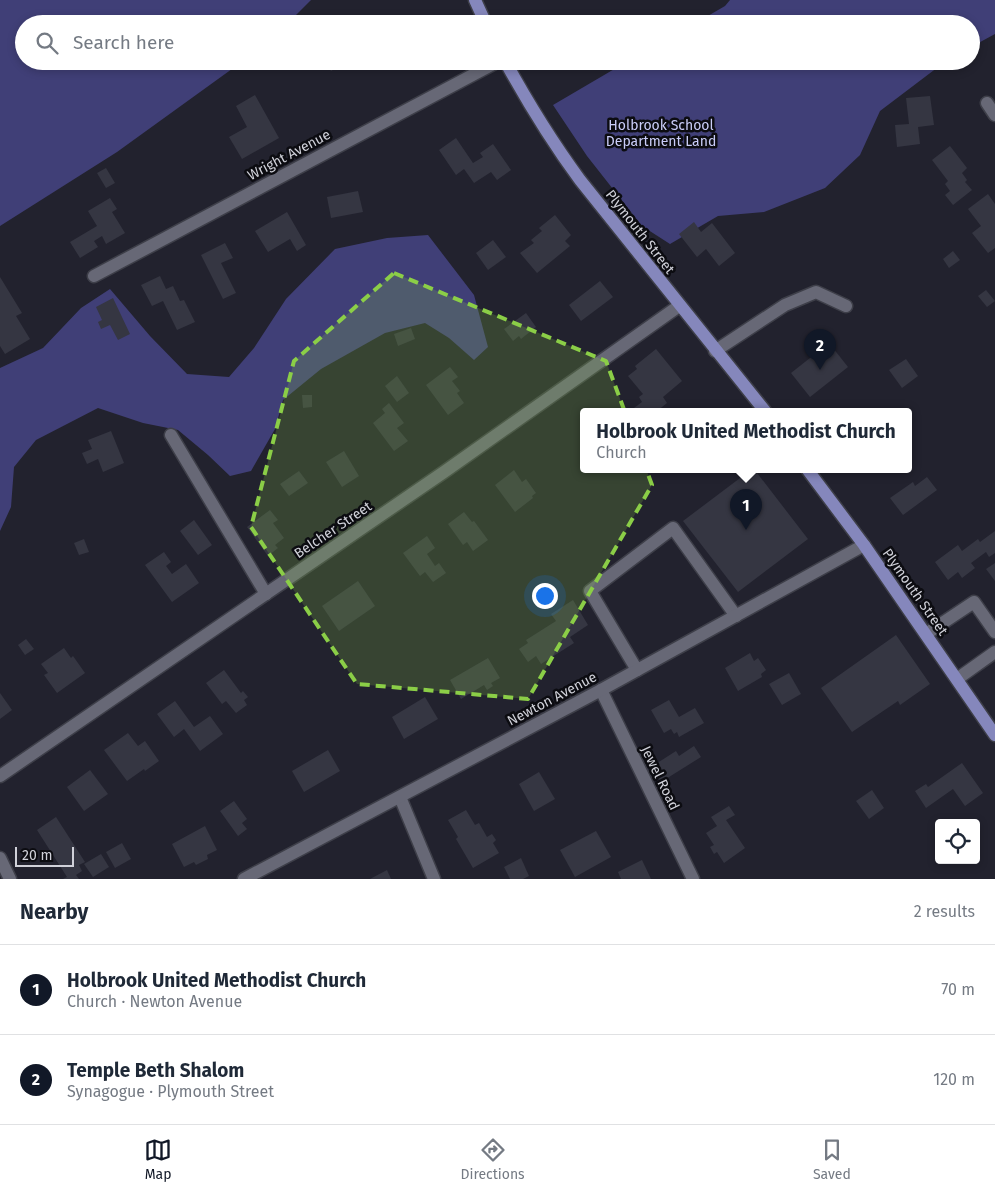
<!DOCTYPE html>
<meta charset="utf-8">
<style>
:root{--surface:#fff;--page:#f6f6f7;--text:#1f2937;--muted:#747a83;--line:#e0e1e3;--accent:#111827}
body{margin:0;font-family:"Fira Sans",sans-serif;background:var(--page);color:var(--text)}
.controls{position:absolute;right:15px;bottom:15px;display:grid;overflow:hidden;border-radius:5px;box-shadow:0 2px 8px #0003}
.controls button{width:45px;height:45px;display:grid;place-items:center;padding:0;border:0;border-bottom:1px solid var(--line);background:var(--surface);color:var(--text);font:25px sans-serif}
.scale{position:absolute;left:15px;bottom:12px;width:59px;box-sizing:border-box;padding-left:5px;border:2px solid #d0d1d9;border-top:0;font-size:14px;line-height:18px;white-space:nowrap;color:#d0d1d9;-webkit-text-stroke:4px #0c0c11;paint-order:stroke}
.you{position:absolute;left:544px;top:595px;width:18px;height:18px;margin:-12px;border:4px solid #fff;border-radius:50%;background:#1a73e8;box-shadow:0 0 0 8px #1a73e833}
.badge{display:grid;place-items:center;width:32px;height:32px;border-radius:50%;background:var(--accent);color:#fff;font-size:16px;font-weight:700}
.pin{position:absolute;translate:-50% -41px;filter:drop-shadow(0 1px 2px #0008)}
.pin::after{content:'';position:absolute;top:26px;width:18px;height:15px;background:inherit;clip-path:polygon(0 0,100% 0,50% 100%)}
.popup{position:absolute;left:580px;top:408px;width:332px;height:65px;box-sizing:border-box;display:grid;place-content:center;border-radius:5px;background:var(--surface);filter:drop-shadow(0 1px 4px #0005);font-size:16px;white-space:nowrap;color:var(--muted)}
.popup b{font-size:19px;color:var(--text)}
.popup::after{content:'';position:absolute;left:50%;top:100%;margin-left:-10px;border:10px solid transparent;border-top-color:var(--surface)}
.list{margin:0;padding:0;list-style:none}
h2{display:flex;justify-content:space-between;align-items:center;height:65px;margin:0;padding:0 20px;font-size:21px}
h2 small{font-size:16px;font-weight:400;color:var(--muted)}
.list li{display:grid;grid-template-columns:32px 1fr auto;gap:15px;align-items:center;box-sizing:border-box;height:90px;padding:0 20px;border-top:1px solid var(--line)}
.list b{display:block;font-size:19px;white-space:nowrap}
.list p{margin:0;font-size:16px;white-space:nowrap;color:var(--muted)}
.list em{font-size:16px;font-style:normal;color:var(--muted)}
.icon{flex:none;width:28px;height:28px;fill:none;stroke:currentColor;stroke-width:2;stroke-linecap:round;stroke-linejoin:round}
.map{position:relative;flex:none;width:995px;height:879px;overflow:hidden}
.search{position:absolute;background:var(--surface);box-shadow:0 2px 8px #0003;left:15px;right:15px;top:15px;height:55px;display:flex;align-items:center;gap:12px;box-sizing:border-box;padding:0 18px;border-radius:28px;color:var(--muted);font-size:19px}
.sheet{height:245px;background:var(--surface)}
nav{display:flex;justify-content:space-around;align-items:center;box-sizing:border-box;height:70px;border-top:1px solid var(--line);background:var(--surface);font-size:14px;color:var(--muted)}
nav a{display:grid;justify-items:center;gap:2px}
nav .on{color:var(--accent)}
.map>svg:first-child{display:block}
.green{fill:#403f77}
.building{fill:#353642}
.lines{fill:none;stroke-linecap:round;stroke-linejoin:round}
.minor-casing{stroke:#3e3f49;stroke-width:15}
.major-casing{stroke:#3e3f49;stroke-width:15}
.minor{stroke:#676876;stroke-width:12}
.major{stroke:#8587bc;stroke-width:12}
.marked{fill:#8bce47;fill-opacity:0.2;stroke:#8bce47;stroke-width:4;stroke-dasharray:10 6;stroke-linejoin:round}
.labels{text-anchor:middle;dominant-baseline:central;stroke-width:5;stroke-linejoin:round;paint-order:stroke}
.park-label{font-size:14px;fill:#cacdf8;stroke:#0c0c11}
.street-label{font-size:14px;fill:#d0d1d9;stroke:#0c0c11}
</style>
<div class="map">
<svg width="995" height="879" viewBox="0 0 995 879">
<rect width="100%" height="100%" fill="#22222e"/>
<!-- green -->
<g class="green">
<polygon points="0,0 311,0 287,24 24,24 24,61 243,61 117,152 0,226"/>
<polygon points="730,0 995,0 995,34 971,47 971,24 694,24 725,6"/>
<polygon points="628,61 946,61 880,111 860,155 825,188 764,212 718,216 670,244 642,226 587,156 553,105"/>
<polygon points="428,235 474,295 488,347 474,360 449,338 425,323 385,333 321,369 283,400 275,429 251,471 230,476 208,455 178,430 143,423 98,408 36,440 14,467 11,507 0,531 0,368 43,348 81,308 110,289 150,336 187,374 229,377 254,348 286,299 335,249 387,238"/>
</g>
<!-- building -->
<g class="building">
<polygon points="327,61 341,61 343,64 331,71 326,62"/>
<polygon points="255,95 279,138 242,159 229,137 247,127 236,106"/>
<polygon points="930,96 934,125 918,127 920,144 897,147 895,125 909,124 906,98"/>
<polygon points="456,138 473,163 483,157 480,153 493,144 511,170 497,180 491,172 474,183 464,169 456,175 439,150"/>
<polygon points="950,146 967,168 962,173 967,180 965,182 972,190 953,205 945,195 950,191 945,184 948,181 932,160"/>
<polygon points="106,168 115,183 106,188 97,173"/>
<polygon points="358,191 363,212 331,218 327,197"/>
<polygon points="988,194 995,204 995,248 988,253 972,233 981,226 968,209"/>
<polygon points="110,198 117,209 112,212 125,233 106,244 102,236 94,241 98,247 80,258 70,242 97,226 88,211"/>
<polygon points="287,212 306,245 297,251 290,239 268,252 255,231"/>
<polygon points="555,215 571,235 565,241 570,246 537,273 520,253 534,243 531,240 542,231 539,228"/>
<polygon points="694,222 701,232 712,223 735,253 719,266 706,249 697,257 679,234"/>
<polygon points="493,240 506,257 488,270 476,253"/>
<polygon points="225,243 233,258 221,263 236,293 223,299 201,255"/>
<polygon points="953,251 960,260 949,268 943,259"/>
<polygon points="160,276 166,289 173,286 180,301 184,300 195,322 177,330 163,301 152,306 141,285"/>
<polygon points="0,277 22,313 16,316 30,339 5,354 0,346"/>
<polygon points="600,281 613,297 581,321 569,305"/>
<polygon points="986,290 995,301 987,307 978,296"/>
<polygon points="113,298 130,334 118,340 110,325 101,329 98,322 102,320 96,307"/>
<polygon points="526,313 536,327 521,339 519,336 513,341 504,329"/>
<polygon points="411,328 415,339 398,346 394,334"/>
<polygon points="829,343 848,367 810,397 791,373"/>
<polygon points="656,349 682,381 663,397 667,403 657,411 637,411 634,408 642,402 639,397 643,394 628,376 637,369 635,366"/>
<polygon points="906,359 918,376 902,388 889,370"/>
<polygon points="450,367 458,377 452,381 460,391 457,393 464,403 448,415 426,385"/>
<polygon points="397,376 409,393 397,402 385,386"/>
<polygon points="302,395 312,395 312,407 303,408"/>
<polygon points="389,403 404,423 397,428 408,441 394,451 373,423 385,413 382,409"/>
<polygon points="111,431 124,463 103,472 98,459 87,464 82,453 92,449 88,440"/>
<polygon points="344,451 359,476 342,487 326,462"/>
<polygon points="752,469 754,469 808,539 738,592 683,521"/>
<polygon points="514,470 522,482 526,479 536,493 532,496 533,498 515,512 495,485"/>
<polygon points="299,471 308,483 289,496 280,484"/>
<polygon points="927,477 937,490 903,515 890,498 913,482 915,486"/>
<polygon points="270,510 278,520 273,523 284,538 275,545 278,548 268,556 247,527"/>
<polygon points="464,512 472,522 474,521 488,540 473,551 467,542 463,545 448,524"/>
<polygon points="194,520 212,545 198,555 180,531"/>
<polygon points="995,531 995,553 989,557 986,552 971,563 975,568 962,578 958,572 948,580 935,562 958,545 962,551 978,539 980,542"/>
<polygon points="427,536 435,548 427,554 435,566 439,563 446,573 433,582 425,572 420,576 403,553"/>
<polygon points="84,539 89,552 79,555 74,543"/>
<polygon points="164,552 171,562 166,566 172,574 186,564 199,583 172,602 145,565"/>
<polygon points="995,563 995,581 986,569"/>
<polygon points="358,581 375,606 339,631 322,606"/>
<polygon points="573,600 588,625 570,637 574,643 541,664 536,656 528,662 519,649 528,643 526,640 556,621 551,614"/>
<polygon points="896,635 930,684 900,705 898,701 852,732 821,688"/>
<polygon points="26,639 34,649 25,655 18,645"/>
<polygon points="64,648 71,658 73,656 85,673 57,693 44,675 48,673 41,664"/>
<polygon points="750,653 754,661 758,658 766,670 761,674 762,677 738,691 725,668"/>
<polygon points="488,658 500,678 491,683 493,686 487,690 484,685 461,699 450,680"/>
<polygon points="224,670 241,693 243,691 248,697 244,700 247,705 236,713 226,701 222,704 206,683"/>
<polygon points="789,673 801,694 782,705 769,684"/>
<polygon points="0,693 12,710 0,719"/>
<polygon points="425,697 438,719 404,739 392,717"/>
<polygon points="669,700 679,717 695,708 704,723 679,737 677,732 674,734 671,729 664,733 651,710"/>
<polygon points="175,701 194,727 210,716 223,734 200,751 184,729 174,737 157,714"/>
<polygon points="128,733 138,746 145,741 159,761 145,771 144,769 127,781 104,750"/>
<polygon points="694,746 701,757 661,782 651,767 676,751 679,756"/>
<polygon points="328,750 340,771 304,792 292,771"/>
<polygon points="962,763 983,793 965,806 953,789 926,808 915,791 926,784 928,787"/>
<polygon points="90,770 108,794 84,811 67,787"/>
<polygon points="539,772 555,799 534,811 519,784"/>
<polygon points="872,790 884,808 869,819 856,801"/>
<polygon points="234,801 247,819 242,823 247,829 238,836 220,811"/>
<polygon points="729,806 735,815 726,820 745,848 724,863 717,852 714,854 710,847 714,845 706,833 717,826 711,817"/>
<polygon points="466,810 475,825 479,823 487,837 492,834 496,840 493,843 499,853 473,868 456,839 458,837 448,820"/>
<polygon points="56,817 85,862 79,865 82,871 76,875 79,879 63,879 67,877 37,830"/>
<polygon points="205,826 217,850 207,855 208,859 196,865 194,862 184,867 172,844"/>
<polygon points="596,831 611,857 575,877 560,850"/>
<polygon points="122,843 131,859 115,868 106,852"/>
<polygon points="101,854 109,867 93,877 84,864"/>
<polygon points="521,858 529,876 523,879 510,879 504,867"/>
<polygon points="642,860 651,879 621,879 618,872"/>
<polygon points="387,870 391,879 370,879"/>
</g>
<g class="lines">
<!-- minor casing -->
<g class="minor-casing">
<g id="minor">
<polyline points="987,103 995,115"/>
<polyline points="94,276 499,61"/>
<polyline points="715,351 785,305 816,292 846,306"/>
<polyline points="171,435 266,594"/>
<polyline points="926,634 974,602 995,632"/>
<polyline points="637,670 590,591 673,528 736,616"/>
<polyline points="957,679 995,652"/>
<polyline points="601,690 693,879"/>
<polyline points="0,776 444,472 679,306"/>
<polyline points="400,797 434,879"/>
<polyline points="0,858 10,879"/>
<polyline points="244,879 601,690 864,545"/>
</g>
</g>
<!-- major casing -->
<g class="major-casing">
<g id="major">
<polyline points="475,0 486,24"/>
<path d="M505,61C528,103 552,142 580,180L765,411"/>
<polyline points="807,469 864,545 995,735"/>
</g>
</g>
<!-- minor -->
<use href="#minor" class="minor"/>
<!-- major -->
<use href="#major" class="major"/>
</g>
<!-- marked area -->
<path class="marked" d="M394,273L606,361L652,485L528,699L357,684L251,527L294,361Z"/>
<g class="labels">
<!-- park labels -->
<g class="park-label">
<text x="661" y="125">Holbrook School<tspan x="661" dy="16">Department Land</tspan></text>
</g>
<!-- street labels -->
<g class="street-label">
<text transform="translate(289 155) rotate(-28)">Wright Avenue</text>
<text transform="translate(640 232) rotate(52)">Plymouth Street</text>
<text transform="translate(333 530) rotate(-34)">Belcher Street</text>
<text transform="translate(915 592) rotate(55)">Plymouth Street</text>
<text transform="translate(552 699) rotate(-28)">Newton Avenue</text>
<text transform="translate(660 778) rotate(64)">Jewel Road</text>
</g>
</g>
</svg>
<div class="controls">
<button><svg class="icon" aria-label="locate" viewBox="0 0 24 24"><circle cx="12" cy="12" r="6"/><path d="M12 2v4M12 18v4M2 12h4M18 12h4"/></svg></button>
</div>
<div class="scale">20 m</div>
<div class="you"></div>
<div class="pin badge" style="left:746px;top:530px">1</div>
<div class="popup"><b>Holbrook United Methodist Church</b>Church</div>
<div class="pin badge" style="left:820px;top:370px">2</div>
<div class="search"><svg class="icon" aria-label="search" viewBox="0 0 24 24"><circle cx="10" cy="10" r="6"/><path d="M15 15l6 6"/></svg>Search here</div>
</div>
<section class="sheet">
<h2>Nearby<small>2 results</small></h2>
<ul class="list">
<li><span class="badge">1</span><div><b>Holbrook United Methodist Church</b><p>Church · Newton Avenue</p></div><em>70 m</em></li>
<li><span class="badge">2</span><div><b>Temple Beth Shalom</b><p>Synagogue · Plymouth Street</p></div><em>120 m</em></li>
</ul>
</section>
<nav>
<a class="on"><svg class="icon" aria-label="map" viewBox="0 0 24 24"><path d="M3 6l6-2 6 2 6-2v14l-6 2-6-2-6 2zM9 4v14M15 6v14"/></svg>Map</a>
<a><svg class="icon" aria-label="directions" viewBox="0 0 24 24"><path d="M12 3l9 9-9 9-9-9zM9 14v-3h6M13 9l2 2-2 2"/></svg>Directions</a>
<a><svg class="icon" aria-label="saved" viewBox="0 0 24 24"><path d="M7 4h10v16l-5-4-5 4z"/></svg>Saved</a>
</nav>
